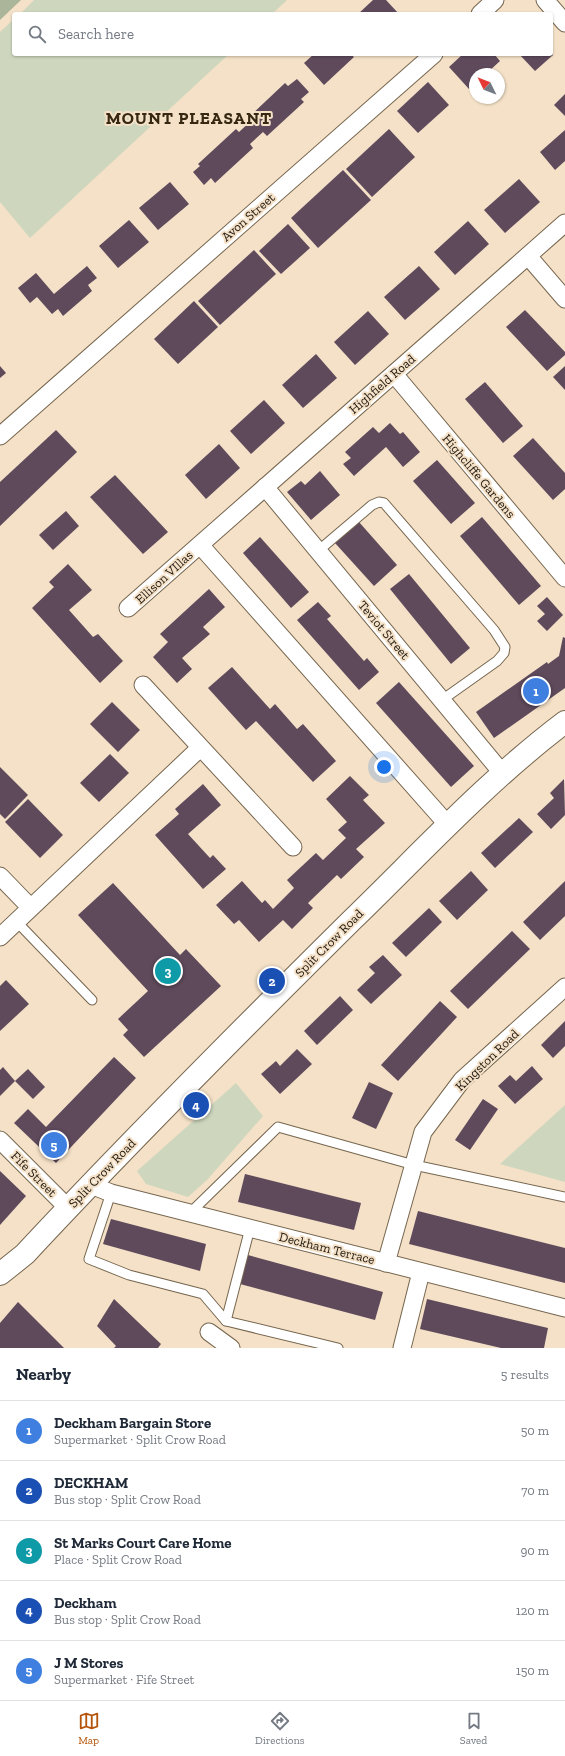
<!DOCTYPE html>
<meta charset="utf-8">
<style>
:root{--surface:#fff;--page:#f6f6f7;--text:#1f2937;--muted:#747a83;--line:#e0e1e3;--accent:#b45309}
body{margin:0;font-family:"Zilla Slab",serif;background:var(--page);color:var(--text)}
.compass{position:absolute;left:469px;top:68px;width:36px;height:36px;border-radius:50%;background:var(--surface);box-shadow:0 1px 3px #0004;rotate:313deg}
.you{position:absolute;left:384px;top:767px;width:14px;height:14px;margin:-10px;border:3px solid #fff;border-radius:50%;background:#1a73e8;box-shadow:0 0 0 6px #1a73e833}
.badge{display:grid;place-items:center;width:26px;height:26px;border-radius:50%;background:var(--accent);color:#fff;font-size:13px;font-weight:700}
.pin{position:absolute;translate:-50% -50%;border:2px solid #fff;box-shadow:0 1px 4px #0006}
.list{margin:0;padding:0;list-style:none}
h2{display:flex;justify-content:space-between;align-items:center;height:52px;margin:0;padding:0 16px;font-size:17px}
h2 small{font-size:13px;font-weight:400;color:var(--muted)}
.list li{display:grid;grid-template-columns:26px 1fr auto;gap:12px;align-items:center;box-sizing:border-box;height:60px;padding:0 16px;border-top:1px solid var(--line)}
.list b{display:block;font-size:15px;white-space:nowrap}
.list p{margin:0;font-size:13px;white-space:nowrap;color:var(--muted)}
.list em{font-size:13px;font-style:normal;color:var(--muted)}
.icon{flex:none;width:22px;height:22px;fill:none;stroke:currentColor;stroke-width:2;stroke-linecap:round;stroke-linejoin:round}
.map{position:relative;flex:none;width:565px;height:1348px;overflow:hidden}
.search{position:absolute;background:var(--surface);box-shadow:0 1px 3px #0004;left:12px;right:12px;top:12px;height:44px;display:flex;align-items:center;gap:10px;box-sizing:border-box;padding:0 14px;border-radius:4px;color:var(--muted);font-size:15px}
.sheet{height:352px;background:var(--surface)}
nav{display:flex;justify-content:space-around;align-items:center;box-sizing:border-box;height:56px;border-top:1px solid var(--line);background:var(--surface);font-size:11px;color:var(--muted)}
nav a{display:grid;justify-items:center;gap:2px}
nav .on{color:var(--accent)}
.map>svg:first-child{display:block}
.green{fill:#ced7be}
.forest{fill:#abb59a}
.building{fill:#5f4a5c}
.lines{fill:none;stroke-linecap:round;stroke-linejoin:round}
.lane-casing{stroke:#76664f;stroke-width:11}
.street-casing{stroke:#76664f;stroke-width:19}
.secondary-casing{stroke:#76664f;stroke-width:24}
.lane{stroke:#fff;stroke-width:9}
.street{stroke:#fff;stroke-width:17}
.secondary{stroke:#fff;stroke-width:22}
.labels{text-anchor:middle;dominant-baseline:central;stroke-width:4;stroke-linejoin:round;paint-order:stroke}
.street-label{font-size:13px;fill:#1e170e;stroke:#f4e1c7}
.district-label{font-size:17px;font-weight:bold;letter-spacing:1px;fill:#362812;stroke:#f4e1c7}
</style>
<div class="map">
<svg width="565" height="1348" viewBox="0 0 565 1348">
<rect width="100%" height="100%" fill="#f4e1c7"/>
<!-- green -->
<g class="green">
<polygon points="34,0 287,0 272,14 20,14"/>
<polygon points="14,19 14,54 229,54 30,238 0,202 0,32"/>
<polygon points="236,1083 263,1116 207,1180 188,1197 146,1184 137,1171"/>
<polygon points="565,1105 565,1182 500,1164"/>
</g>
<!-- forest -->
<polygon class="forest" points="0,0 21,0 0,20"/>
<!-- building -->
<g class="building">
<polygon points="373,0 386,0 399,14 358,14"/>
<polygon points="551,53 553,55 535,71 519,54"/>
<polygon points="314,54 350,54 354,57 324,85 304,63"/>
<polygon points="463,54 494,54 500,61 486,74 475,74 475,84 469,89 449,67"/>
<polygon points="297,79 309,92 301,99 304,102 267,136 263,132 250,144 253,148 215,183 211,178 204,185 193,172 200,166 198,164 236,129 239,132 252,120 249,117 285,83 288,86"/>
<polygon points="428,82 449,105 418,133 397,111"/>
<polygon points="565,94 565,116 554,105"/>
<polygon points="389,129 415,157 372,197 346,169"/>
<polygon points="565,130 565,161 555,170 540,152"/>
<polygon points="343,170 371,200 318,248 291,218"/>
<polygon points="519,179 540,202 505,233 484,210"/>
<polygon points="170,182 189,204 158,230 139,208"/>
<polygon points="129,220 149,242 118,268 99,246"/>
<polygon points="468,221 489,244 455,275 434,252"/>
<polygon points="288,224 310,248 281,274 259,251"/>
<polygon points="254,250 276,274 220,325 198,301"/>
<polygon points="87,266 97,278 88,285 92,291 63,316 58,309 52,314 37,297 30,303 18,288 36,273 54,294"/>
<polygon points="419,266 440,289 405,320 384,297"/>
<polygon points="194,301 218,327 178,364 154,339"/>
<polygon points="525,310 565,352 565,355 547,371 506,327"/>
<polygon points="368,311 389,334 355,365 334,342"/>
<polygon points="316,354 337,378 303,408 282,385"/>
<polygon points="0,366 6,373 0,378"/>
<polygon points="565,366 565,390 553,377"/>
<polygon points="485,382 523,426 503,443 465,399"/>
<polygon points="264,400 285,423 251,454 230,431"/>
<polygon points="390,423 400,434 403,432 420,452 403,467 386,447 354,476 343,464 351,458 345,452 373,427 379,433"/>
<polygon points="56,430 77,452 0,526 0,482"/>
<polygon points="533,438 565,473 565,489 553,500 513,456"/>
<polygon points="219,444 240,468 206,499 185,475"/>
<polygon points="437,460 475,503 451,524 413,481"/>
<polygon points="320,471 340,495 311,520 287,492 301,481 305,485"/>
<polygon points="115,475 168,532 143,554 90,497"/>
<polygon points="66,511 79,526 53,550 39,535"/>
<polygon points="482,517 541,586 519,605 460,536"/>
<polygon points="359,522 397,565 374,586 335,543"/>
<polygon points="260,537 309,592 291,608 243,553"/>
<polygon points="68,564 92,590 69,610 93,637 98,634 123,661 100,683 32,608 54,587 49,582"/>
<polygon points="409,574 470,648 451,664 390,589"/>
<polygon points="209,589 225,607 203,627 210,634 182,658 192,669 177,683 153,657 168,642 160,634"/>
<polygon points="547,597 563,615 547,631 537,621 545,614 537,606"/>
<polygon points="318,602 331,616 327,619 364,661 367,658 379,672 359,690 297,620"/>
<polygon points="563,637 565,638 565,688 494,738 476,712 547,662 548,664 559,656"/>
<polygon points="232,667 270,709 275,704 297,729 303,724 336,761 313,782 256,721 246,730 208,688"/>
<polygon points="399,682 474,766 451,787 376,703"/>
<polygon points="112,702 140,730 118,752 90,724"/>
<polygon points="110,754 129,773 99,802 80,783"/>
<polygon points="0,767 28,795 5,819 0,814"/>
<polygon points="350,776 369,795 363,800 385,823 356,849 364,857 341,879 337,875 308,903 313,908 292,929 283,920 259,942 239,920 234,924 216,905 242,881 262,903 265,900 273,909 294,888 287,880 316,853 323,860 346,838 338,830 347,822 326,799"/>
<polygon points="564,779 565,815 551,829 537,814 554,798 550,793"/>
<polygon points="203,784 221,805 188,834 210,858 213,855 226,869 203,889 155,835 179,814 175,809"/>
<polygon points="28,799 63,835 40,858 5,822"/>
<polygon points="519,818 533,832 495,868 481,853"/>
<polygon points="471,871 488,890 457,920 439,901"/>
<polygon points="565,881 565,916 540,940 523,922"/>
<polygon points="113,883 180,955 186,949 221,986 144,1057 123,1035 128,1030 118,1019 148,991 78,915"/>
<polygon points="429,908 442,922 406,957 392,943"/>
<polygon points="512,931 530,949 468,1009 450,991"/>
<polygon points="383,955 402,975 371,1004 357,990 375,973 369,967"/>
<polygon points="6,980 29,1004 0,1031 0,986"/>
<polygon points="340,996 353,1010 317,1045 304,1031"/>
<polygon points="440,1001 457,1017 398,1081 381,1065"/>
<polygon points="565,1021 565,1046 553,1058 541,1045"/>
<polygon points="297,1049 312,1064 280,1094 261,1074 276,1061 280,1066"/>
<polygon points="114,1057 136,1078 56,1163 14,1123 28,1109 46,1127"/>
<polygon points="532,1066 543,1079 515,1104 498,1086 510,1075 516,1081"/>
<polygon points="3,1067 15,1081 0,1096 0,1070"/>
<polygon points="28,1069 45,1087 33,1099 15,1081"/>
<polygon points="369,1082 393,1093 376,1129 352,1118"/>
<polygon points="483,1099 498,1109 470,1150 455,1140"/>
<polygon points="0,1171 26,1196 0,1225"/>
<polygon points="245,1174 361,1203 354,1230 238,1202"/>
<polygon points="418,1211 565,1248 565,1283 409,1244"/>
<polygon points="111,1219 206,1244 200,1271 103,1244"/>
<polygon points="248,1255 383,1292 375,1320 240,1284"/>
<polygon points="114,1299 161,1344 158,1348 114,1348 116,1346 97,1326"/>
<polygon points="427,1299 548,1328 544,1348 501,1348 420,1329"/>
<polygon points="18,1302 64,1348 0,1348 0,1323"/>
</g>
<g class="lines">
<!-- lane casing -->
<g class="lane-casing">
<g id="lane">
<polyline points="318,551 372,505 379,502 384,503 494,630 505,647 504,653 497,661 442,700"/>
<polyline points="16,921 92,1000"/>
<polyline points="111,1193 89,1259 129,1275 203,1294 226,1321 338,1348"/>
<polyline points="190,1213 278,1127 414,1165 565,1197"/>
<polyline points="226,1321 250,1228"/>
</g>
</g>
<!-- street casing -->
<g class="street-casing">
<g id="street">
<polyline points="545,0 565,23"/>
<polyline points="480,14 495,0"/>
<polyline points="528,256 565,299"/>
<polyline points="394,374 565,578"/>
<polyline points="0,436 434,54"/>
<polyline points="265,487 503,774"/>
<polyline points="200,545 448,825"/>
<polyline points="128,608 565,223"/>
<polyline points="143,685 293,847"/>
<polyline points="0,876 30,907"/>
<polyline points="0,937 200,748"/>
<polyline points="0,1140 68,1208"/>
<polyline points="91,1185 111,1193 565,1308"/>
<polyline points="386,1263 423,1132 462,1080 565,987"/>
<polyline points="209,1332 231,1348"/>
<polyline points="402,1348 421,1272"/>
</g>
</g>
<!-- secondary casing -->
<g class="secondary-casing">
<path id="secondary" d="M0,1274L25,1254C131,1140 242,1029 353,919C422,852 488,780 565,722"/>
</g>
<!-- lane -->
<use href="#lane" class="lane"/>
<!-- street -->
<use href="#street" class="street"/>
<!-- secondary -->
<use href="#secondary" class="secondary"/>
</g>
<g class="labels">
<!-- street labels -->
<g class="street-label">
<text transform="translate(248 217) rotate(-41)">Avon Street</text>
<text transform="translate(382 384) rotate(-41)">Highfield Road</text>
<text transform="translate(479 476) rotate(50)">Highcliffe Gardens</text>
<text transform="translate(164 577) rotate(-42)">Ellison VIllas</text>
<text transform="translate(384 630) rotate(50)">Teviot Street</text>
<text transform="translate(329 943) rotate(-45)">Split Crow Road</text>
<text transform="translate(487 1060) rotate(-44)">Kingston Road</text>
<text transform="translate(102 1173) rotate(-46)">Split Crow Road</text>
<text transform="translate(34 1174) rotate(45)">Fife Street</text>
<text transform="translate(327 1248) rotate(14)">Deckham Terrace</text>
</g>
<!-- district labels -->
<g class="district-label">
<text x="189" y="118">MOUNT PLEASANT</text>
</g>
</g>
</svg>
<svg class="compass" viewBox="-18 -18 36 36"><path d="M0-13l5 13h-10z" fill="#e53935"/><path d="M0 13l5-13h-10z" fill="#747a83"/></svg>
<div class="you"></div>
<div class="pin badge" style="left:536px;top:691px;background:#3f7fe0">1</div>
<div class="pin badge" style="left:272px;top:981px;background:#1a4fb4">2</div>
<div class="pin badge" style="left:168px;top:971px;background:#0f9aa8">3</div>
<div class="pin badge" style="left:196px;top:1105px;background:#1a4fb4">4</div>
<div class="pin badge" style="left:54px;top:1145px;background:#3f7fe0">5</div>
<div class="search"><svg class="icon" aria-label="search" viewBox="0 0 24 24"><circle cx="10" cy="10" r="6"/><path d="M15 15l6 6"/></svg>Search here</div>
</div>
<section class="sheet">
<h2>Nearby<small>5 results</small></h2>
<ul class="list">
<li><span class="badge" style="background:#3f7fe0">1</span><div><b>Deckham Bargain Store</b><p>Supermarket · Split Crow Road</p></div><em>50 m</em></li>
<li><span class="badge" style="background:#1a4fb4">2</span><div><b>DECKHAM</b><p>Bus stop · Split Crow Road</p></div><em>70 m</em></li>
<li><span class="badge" style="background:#0f9aa8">3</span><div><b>St Marks Court Care Home</b><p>Place · Split Crow Road</p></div><em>90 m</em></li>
<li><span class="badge" style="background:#1a4fb4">4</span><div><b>Deckham</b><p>Bus stop · Split Crow Road</p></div><em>120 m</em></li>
<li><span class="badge" style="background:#3f7fe0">5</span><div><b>J M Stores</b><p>Supermarket · Fife Street</p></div><em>150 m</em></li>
</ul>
</section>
<nav>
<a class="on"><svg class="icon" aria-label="map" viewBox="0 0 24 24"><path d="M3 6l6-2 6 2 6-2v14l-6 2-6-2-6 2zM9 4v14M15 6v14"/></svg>Map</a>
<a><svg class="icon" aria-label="directions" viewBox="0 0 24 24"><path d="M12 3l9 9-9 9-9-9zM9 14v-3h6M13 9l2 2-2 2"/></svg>Directions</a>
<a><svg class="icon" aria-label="saved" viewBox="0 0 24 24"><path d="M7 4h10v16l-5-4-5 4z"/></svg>Saved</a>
</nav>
